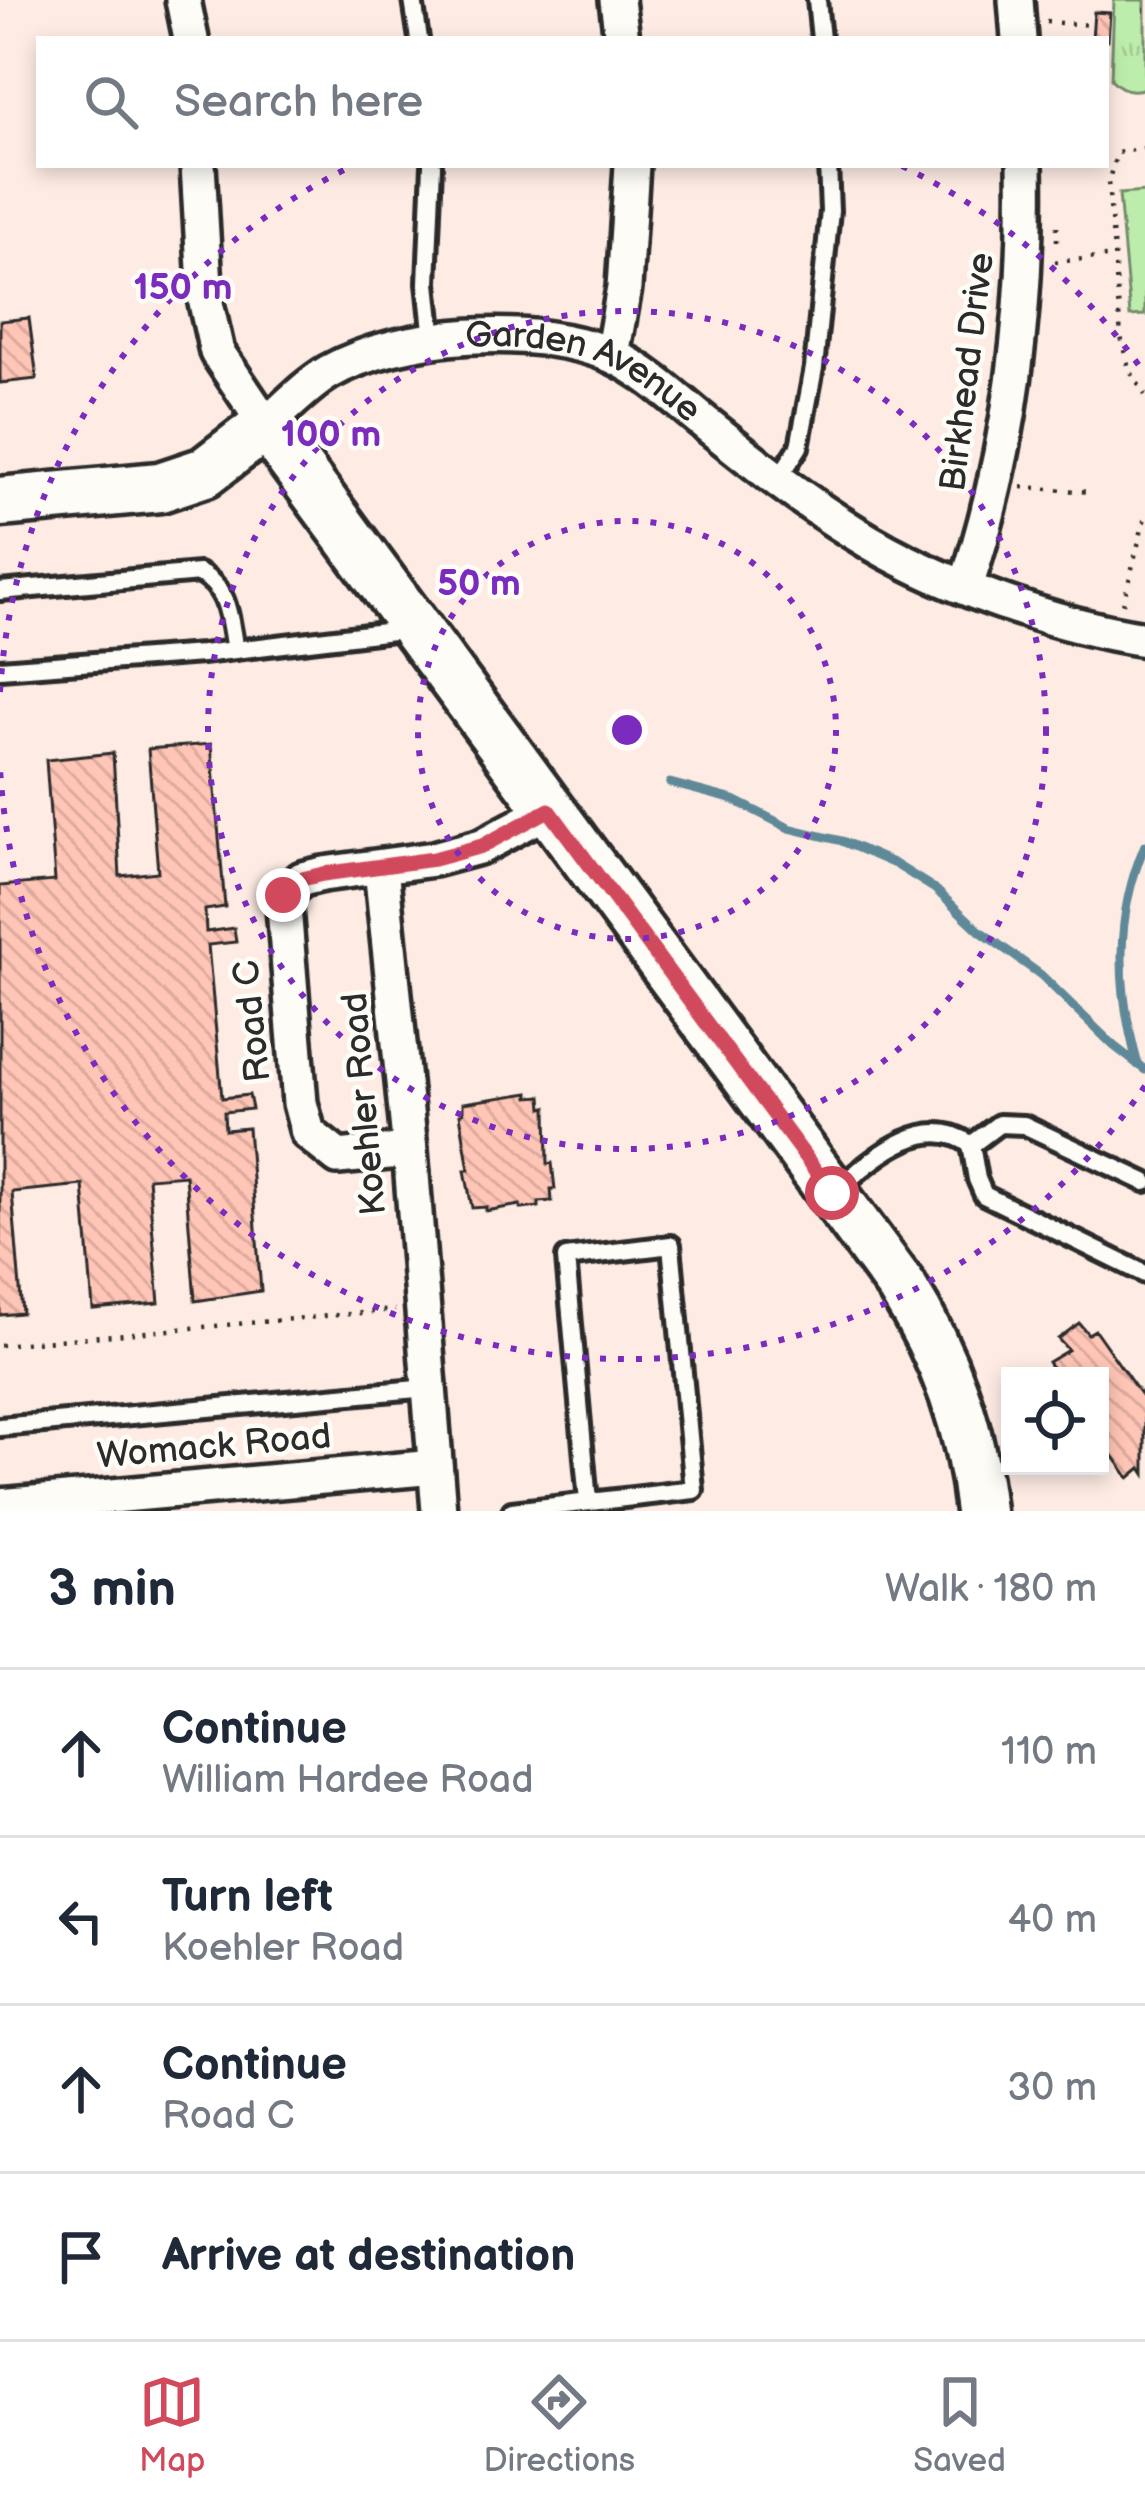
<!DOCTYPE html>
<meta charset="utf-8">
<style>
:root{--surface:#fff;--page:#f6f6f7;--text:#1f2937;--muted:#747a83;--line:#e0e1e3;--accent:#d1495b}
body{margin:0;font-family:"Balsamiq Sans",sans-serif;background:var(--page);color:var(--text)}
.controls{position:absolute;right:36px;bottom:36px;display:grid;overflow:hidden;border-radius:0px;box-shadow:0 6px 18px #0003}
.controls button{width:108px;height:108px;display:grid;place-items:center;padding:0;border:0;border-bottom:3px solid var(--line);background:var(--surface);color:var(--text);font:60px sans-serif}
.stop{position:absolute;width:36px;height:36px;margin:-27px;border:9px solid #d1495b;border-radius:50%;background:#fff}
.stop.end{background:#d1495b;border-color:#fff;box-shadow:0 3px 12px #0008}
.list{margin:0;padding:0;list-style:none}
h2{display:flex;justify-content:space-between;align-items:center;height:156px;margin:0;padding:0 48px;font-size:51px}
h2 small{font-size:39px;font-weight:400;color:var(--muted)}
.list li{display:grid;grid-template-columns:78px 1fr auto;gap:36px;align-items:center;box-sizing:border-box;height:168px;padding:0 48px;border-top:3px solid var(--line)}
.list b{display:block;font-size:45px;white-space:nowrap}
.list p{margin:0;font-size:39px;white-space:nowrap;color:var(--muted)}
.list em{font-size:39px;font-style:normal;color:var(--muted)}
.icon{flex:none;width:66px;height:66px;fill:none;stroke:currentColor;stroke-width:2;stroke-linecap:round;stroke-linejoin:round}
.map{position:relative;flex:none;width:1145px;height:1511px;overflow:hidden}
.search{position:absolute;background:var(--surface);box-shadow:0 6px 18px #0003;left:36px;right:36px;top:36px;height:132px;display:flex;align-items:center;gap:30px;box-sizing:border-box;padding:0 42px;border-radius:0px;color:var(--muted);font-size:45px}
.sheet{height:828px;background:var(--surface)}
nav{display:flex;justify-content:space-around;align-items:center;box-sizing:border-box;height:168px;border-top:3px solid var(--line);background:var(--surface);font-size:33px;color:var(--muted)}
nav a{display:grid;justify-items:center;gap:6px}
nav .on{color:var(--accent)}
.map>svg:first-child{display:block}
.park{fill:url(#park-tufts);stroke:#748c6c;stroke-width:3}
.pitch{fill:#bdedac;stroke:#748c6c;stroke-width:3}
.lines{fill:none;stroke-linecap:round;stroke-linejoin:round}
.stream{stroke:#5e8998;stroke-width:9}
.building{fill:url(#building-back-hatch);stroke:#2b2b2b;stroke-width:3}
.lane-casing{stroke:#2b2b2b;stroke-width:26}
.street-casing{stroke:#2b2b2b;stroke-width:42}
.secondary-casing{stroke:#2b2b2b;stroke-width:57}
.path{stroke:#2b2b2b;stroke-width:4.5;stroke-dasharray:3 9;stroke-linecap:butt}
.lane{stroke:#fdfcf7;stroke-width:16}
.street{stroke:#fdfcf7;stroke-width:33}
.secondary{stroke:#fdfcf7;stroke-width:48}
.route{stroke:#d1495b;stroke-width:15}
.ring{fill:none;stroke:#7b2cbf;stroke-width:6;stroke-dasharray:6 12}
.labels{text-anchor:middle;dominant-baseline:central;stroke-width:9;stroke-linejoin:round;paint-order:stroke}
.street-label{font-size:36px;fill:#2b2b2b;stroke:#fdfcf7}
.centre{fill:#7b2cbf;stroke:#fdfcf7;stroke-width:6}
.ring-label{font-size:36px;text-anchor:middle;font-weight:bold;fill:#7b2cbf;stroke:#fdfcf7;stroke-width:9;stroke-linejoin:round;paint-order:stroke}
</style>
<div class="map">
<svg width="1145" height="1511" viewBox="0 0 1145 1511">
<defs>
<pattern id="park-tufts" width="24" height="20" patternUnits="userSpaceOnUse" patternTransform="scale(3)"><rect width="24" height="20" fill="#bdedac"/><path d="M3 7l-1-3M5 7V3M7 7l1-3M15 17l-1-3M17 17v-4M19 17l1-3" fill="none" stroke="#a3cb94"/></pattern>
<pattern id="building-back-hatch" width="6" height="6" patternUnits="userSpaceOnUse" patternTransform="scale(3)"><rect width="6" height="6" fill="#ffc5b6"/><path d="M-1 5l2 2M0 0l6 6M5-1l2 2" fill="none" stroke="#dba99d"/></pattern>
</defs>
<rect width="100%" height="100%" fill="#feece4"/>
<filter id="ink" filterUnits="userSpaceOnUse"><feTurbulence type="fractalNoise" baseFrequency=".00833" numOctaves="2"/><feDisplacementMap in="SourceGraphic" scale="24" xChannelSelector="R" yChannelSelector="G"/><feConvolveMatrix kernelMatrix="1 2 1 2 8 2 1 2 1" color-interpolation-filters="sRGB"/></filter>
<g filter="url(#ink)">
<!-- park -->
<path class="park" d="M1114,0H1145V88C1132,93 1120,89 1111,79Z"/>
<!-- pitch -->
<polygon class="pitch" points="1145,192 1145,315 1130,316 1119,194"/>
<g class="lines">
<!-- stream -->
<g class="stream">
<polyline points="670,783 734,800 789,828 842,841 895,864 935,889 980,931 1041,975 1114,1046 1145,1070"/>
<path d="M1138,1065C1117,990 1114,917 1145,845"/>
</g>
</g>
<!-- building -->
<g class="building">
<polygon points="1094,12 1110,13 1108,40 1092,39"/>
<polygon points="29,318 37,379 0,383 0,321"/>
<polygon points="211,744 225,907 205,910 206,932 234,928 236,942 208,945 222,1098 249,1095 252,1109 224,1112 225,1130 248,1128 261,1291 195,1301 185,1175 148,1178 159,1303 93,1309 83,1185 12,1192 22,1313 0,1315 0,886 55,881 46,760 113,753 120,876 158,872 148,749"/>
<polygon points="529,1093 529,1097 542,1096 543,1108 547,1107 548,1164 552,1163 555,1189 551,1189 552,1201 539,1202 539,1207 521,1209 520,1205 486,1211 486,1207 472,1208 465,1170 469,1170 460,1114 463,1113 463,1103"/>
<polygon points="1079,1323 1088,1334 1095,1330 1145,1401 1145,1474 1141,1468 1129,1478 1100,1437 1100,1376 1057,1376 1048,1362 1068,1350 1058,1339"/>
</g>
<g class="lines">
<!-- lane casing -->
<g class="lane-casing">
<g id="lane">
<polyline points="413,0 419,39"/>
<polyline points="817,0 821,39"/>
<polyline points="432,165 427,283 433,340"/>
<polyline points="777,481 799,447 814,368 830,211 828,165"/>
<path d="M0,591L199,573C230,589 229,619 235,650"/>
<polyline points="0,669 202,654 409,629"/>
<polyline points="971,1145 977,1179 984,1195 1145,1274"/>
<polyline points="971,1145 999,1124 1024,1125 1145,1182"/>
<path d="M837,1189C872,1160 926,1110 971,1145"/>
<polyline points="0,1427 428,1388"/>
<polyline points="512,1511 694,1490 671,1245 566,1258 588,1502"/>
</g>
</g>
<!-- street casing -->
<g class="street-casing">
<g id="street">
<polyline points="183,0 191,39"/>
<polyline points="617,0 622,39"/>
<polyline points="1016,0 1019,39"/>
<path id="s1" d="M198,165L206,303L217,352L266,425C286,407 307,385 329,372C400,332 538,322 613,356C648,372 679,402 709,426C756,464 803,501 855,533C935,583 1052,625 1145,639"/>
<polyline points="612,355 624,288 632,165"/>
<path d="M966,586C1011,453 1028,305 1025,165"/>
<polyline points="381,868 410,1150 439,1511"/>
<polyline points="410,1150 338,1157 308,1133 300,1103 283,895 302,879 323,874 434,859 482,846 549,810"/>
<polyline points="0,1506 435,1467"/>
</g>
</g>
<!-- secondary casing -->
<g class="secondary-casing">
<path id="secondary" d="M0,502L160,487L205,472L266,425L901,1286C945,1356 971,1428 980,1511"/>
</g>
<!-- path -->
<g class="path">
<polyline points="1144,10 1145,10"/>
<polyline points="1046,22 1093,25"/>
<polyline points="1145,148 1117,153 1108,182 1121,337 1129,369 1145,395"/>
<polyline points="1057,241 1057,218"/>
<polyline points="1055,262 1115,256"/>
<polyline points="1022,487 1091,492"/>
<polyline points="1123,604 1145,517"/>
<polyline points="0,1345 395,1310"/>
</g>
<!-- lane -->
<use href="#lane" class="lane"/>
<!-- street -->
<use href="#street" class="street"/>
<!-- secondary -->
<use href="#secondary" class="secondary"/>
</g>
</g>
<g class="lines" filter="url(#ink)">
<!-- route -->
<polyline class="route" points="283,895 302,879 323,874 434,859 482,846 549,810 832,1193"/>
</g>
<!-- distance rings -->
<g class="ring">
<circle cx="627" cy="730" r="209"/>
<circle cx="627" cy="730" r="419"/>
<path d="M1145 1086A628 628 0 0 1 0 768M0 692A628 628 0 0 1 352 166M902 166A628 628 0 0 1 1145 374"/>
</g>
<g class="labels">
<!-- street labels -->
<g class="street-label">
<text transform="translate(968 372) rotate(-83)">Birkhead Drive</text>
<text stroke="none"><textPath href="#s1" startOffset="627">Garden Avenue</textPath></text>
<text transform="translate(253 1021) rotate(-96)">Road C</text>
<text transform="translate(365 1104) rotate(-95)">Koehler Road</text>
<text transform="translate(214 1447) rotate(-5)">Womack Road</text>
</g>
</g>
<circle cx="627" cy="730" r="18" class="centre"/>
<g class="ring-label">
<text x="183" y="299">150 m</text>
<text x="331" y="446">100 m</text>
<text x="479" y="595">50 m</text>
</g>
</svg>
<div class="controls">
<button><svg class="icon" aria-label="locate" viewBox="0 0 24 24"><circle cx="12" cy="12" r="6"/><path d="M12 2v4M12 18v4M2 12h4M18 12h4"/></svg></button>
</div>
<div class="stop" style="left:832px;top:1193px"></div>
<div class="stop end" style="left:283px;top:895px"></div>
<div class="search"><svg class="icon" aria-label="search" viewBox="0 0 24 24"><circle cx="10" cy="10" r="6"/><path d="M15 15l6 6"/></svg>Search here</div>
</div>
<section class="sheet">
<h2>3 min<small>Walk · 180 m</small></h2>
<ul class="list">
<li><svg class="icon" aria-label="ahead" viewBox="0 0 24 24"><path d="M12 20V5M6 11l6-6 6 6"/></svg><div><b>Continue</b><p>William Hardee Road</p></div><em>110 m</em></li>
<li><svg class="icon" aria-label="left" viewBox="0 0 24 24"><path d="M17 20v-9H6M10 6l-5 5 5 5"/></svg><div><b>Turn left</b><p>Koehler Road</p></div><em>40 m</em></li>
<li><svg class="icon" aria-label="ahead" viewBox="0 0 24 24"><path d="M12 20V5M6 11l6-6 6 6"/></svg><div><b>Continue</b><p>Road C</p></div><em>30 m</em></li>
<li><svg class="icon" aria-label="arrive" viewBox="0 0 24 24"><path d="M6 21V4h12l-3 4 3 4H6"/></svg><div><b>Arrive at destination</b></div></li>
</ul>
</section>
<nav>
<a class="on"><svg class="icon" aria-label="map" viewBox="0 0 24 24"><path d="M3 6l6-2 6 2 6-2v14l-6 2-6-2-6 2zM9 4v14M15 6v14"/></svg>Map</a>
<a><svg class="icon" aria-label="directions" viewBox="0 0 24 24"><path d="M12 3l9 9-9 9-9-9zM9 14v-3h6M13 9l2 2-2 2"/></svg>Directions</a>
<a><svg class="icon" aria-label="saved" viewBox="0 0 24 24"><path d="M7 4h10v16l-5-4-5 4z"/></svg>Saved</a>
</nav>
